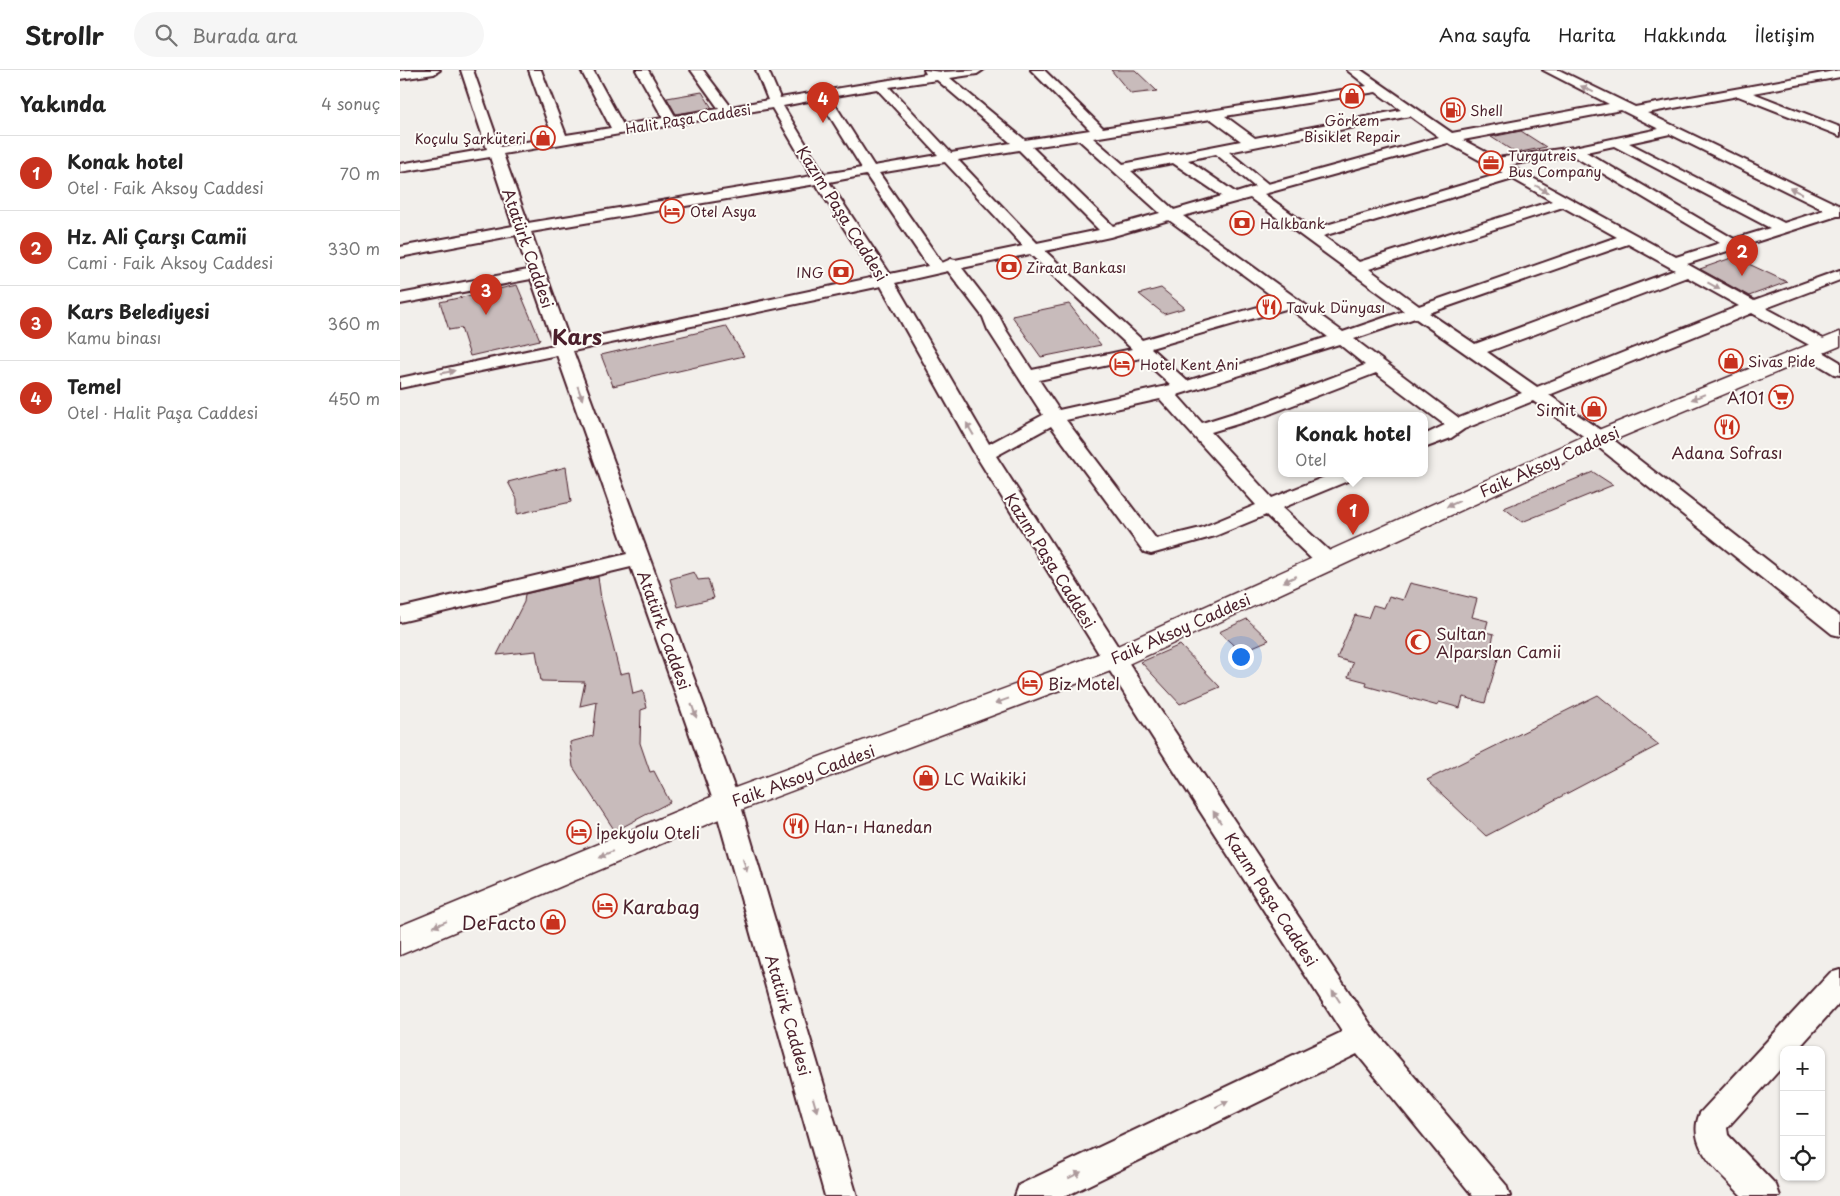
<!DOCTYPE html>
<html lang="tr">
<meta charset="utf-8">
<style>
:root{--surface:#fff;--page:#f6f6f6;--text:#222;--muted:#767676;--line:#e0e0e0;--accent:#c8321e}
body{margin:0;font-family:"Playpen Sans",sans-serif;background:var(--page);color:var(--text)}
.controls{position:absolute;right:15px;bottom:15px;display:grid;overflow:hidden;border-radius:10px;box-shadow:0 1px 4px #0004}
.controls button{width:45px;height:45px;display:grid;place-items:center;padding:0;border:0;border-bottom:1px solid var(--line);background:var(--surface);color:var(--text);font:25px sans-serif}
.you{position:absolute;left:840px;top:586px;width:18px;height:18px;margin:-12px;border:4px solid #fff;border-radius:50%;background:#1a73e8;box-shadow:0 0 0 8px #1a73e833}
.badge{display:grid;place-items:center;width:32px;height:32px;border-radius:50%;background:var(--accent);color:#fff;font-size:16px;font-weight:700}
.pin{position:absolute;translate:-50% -41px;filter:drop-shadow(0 1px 2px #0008)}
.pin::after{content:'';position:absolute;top:26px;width:18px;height:15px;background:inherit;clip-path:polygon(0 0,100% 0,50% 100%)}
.popup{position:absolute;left:878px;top:342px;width:150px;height:65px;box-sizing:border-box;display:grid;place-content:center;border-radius:10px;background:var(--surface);filter:drop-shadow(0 1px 4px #0005);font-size:16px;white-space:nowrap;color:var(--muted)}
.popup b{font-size:19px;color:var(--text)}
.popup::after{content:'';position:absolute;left:50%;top:100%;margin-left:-10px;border:10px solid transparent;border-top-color:var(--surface)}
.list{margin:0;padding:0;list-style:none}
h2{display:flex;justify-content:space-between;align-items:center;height:65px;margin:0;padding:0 20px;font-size:21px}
h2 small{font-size:16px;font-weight:400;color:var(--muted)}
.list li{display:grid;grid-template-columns:32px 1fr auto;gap:15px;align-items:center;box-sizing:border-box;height:75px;padding:0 20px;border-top:1px solid var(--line)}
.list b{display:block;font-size:19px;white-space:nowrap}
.list p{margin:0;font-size:16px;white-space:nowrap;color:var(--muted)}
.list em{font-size:16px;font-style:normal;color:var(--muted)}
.icon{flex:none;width:28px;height:28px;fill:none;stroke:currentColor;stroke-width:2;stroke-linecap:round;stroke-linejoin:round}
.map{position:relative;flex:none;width:1440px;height:1126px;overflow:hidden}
header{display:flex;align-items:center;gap:30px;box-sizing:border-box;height:70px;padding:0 25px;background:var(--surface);border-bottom:1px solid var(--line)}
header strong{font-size:24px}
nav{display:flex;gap:28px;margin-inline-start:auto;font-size:18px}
.search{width:350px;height:45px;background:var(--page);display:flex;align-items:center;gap:12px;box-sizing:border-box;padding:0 18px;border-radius:28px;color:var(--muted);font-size:19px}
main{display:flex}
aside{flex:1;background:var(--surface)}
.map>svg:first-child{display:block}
.building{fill:#c8bbbb;stroke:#4a1f2b}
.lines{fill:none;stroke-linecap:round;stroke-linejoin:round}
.minor-casing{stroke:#4a1f2b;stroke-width:4}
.major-casing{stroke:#4a1f2b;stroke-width:3}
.minor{fill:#fdfcf7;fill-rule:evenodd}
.major{fill:#fdfcf7;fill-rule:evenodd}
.oneway{fill:#ac999b}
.labels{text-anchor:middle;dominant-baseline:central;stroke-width:4;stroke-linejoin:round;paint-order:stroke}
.far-poi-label{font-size:14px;fill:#4a1f2b;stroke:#fdfcf7;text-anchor:start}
.far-street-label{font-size:14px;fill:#4a1f2b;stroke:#fdfcf7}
.street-label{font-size:16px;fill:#4a1f2b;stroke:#fdfcf7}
.poi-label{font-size:16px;fill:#4a1f2b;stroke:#fdfcf7;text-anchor:start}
.near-poi-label{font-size:19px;fill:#4a1f2b;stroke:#fdfcf7;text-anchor:start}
.far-town-label{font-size:21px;font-weight:bold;fill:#4a1f2b;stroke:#fdfcf7}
</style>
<header>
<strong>Strollr</strong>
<div class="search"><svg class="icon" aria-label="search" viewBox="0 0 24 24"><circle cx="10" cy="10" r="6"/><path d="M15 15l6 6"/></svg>Burada ara</div>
<nav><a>Ana sayfa</a><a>Harita</a><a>Hakkında</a><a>İletişim</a></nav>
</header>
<main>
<aside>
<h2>Yakında<small>4 sonuç</small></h2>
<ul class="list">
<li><span class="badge">1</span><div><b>Konak hotel</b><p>Otel · Faik Aksoy Caddesi</p></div><em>70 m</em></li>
<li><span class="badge">2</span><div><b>Hz. Ali Çarşı Camii</b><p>Cami · Faik Aksoy Caddesi</p></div><em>330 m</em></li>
<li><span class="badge">3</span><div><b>Kars Belediyesi</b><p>Kamu binası</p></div><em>360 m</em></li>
<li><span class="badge">4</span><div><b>Temel</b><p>Otel · Halit Paşa Caddesi</p></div><em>450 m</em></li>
</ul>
</aside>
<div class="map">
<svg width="1440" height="1126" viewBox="0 0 1440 1126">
<rect width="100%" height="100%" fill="#f2efeb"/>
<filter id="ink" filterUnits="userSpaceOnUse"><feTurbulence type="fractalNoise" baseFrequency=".02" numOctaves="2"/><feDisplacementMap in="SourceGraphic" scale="10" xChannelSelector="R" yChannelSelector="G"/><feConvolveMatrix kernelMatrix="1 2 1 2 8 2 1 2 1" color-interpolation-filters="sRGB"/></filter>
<g filter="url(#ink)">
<!-- building -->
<g class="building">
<polygon points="711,0 735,0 757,21 731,24"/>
<polygon points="302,22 312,38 276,44 267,28"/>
<polygon points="1121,61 1146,77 1116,83 1091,67"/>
<polygon points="1334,187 1387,212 1349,226 1300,199"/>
<polygon points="117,215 140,270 70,286 61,258 49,260 40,232"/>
<polygon points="761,218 785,238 764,244 739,224"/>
<polygon points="669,234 701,275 641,287 612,246"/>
<polygon points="326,256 344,286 213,316 201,285"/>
<polygon points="166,397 171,432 117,444 117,429 108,412"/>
<polygon points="1193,402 1213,415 1122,452 1104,438"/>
<polygon points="294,502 298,510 308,509 314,528 278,537 270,509"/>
<polygon points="198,507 201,529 220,604 229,602 233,624 243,621 247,638 241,640 240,673 250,702 254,701 270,732 215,761 173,697 170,672 193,666 197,632 180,636 185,612 141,611 136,581 97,585 124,532 125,524"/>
<polygon points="1010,513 1077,529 1072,547 1088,551 1085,562 1094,564 1090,580 1100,582 1085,633 1063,627 1060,638 1039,632 1038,636 966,616 967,612 948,607 953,593 937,588 955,545 968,548 973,535 984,538 989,526 1003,530"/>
<polygon points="847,549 869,570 841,582 819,562"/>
<polygon points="780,575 820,617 780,634 741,592"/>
<polygon points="1198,625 1259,675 1086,766 1027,710"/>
</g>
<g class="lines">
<!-- minor casing -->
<g class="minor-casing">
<g id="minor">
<polygon points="9,0 40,0 34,4 0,9 0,1"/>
<path d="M61,0H73L100,77L153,67L129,0H141L166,65L211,58L181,0H193L223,55L263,48L236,0H248L275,46L319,39L291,0H303L331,37L368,30L356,0H368L380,28L526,4L524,0L542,2L583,0L577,4L550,8L625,70L690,60L631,0H644L703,58L967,16L947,0H961L1052,63L1209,34L1143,0H1159L1235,37L1440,0V7L1353,23L1440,57V66L1338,26L1247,43L1440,136V146H1437L1287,194L1354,231L1440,200V210L1366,238L1427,271L1430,275L1427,279H1418L1440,292V305L1434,304L1404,286L1401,282L1404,278L1413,277L1352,243L1149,325L1206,364L1440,547V566L1432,564L1192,372L1133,331L1064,359L1051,368L1024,378V365L1045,355L976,303L867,345L811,362L872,428L932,404H958L955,408L882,438L936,487L939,492L936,497L928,499L920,497L866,445L815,466L751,484L744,482L651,356L596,386L722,583L973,958L1106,1115L1110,1126H1073L957,984L666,1126H615L619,1115L942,962L706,595L575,384L481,216L173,281L340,733L457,1126H425L314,733L231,497L0,552V538L227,484L157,285L0,318V308L154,275L131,209L0,234V224L128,200L116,165L0,187V177L113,156L90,87L0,102V94L87,79ZM537,10L611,73L551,83L489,17ZM477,19L538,85L474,96L430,27ZM976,22L1001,40L855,68L825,46ZM419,29L462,98L424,104L383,36ZM372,38L412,106L128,153L103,84ZM1221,40L1259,59L1174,77L1097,88L1063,70ZM1010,46L1039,67L868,114L829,82ZM811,49L841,71L723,94L693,68ZM1270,64L1424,140L1384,153L1229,73ZM679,70L760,143L713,156L632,77ZM1048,73L1103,103L913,159L864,124ZM1214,76L1370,158L1334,169L1186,82ZM619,80L699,160L637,173L558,90ZM816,84L855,117L836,123L788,90ZM1172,85L1320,173L1276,187L1109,95ZM545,92L623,176L555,190L551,189L542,193L479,103ZM773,93L822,126L774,140L731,101ZM466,105L528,196L490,204L429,112ZM1113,109L1152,131L959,192L923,166ZM416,114L475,207L170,272L131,162ZM850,128L1004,241L943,262L783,146ZM1163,137L1217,167L1019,236L969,199ZM769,150L879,231L742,270L645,181L710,167ZM1228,174L1275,200L1075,274L1029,243ZM630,184L732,279L632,300L606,260L599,246L562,198ZM548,201L583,247L588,260L643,345L589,374L495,213ZM1287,207L1339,236L1137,317L1087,282ZM889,238L928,267L787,311L751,278ZM1015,248L1122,323L1059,348L954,269ZM939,274L965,295L853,337L802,353L777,325ZM741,288L771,315L659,340L639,310ZM760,329L856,435L801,458L756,469L666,350Z"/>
<path d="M1440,900V932L1397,980H1384V995L1327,1058L1328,1065L1376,1115L1380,1126H1342C1321,1103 1285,1077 1300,1043L1430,903Z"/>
</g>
</g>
<!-- major casing -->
<g class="major-casing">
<polygon id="major" points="1440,262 1440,276 1207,373 724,596 338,741 0,885 0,856 316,725 704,582 1191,363"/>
</g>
<!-- minor -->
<use href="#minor" class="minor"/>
<!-- major -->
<use href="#major" class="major"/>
</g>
<!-- one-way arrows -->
<defs><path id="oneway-solid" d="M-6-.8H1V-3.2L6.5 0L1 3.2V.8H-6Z" transform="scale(1.25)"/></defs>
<g class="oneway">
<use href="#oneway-solid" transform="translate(1187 19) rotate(-154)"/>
<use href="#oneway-solid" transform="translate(1142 119) rotate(29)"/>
<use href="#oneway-solid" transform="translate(1396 121) rotate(-154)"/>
<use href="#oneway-solid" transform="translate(1314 216) rotate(29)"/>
<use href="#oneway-solid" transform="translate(48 302) rotate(-12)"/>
<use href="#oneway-solid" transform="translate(180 323) rotate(70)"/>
<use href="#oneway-solid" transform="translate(1298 327) rotate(158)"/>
<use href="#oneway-solid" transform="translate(570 359) rotate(-120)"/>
<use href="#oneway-solid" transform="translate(1053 434) rotate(156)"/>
<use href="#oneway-solid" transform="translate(890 509) rotate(155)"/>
<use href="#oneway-solid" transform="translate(602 631) rotate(160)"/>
<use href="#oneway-solid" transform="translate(294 641) rotate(70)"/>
<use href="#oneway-solid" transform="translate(817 747) rotate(-123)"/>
<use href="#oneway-solid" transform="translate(206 784) rotate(157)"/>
<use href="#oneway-solid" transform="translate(345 795) rotate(74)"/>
<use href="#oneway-solid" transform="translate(40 854) rotate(157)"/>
<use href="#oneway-solid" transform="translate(936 926) rotate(-123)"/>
<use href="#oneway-solid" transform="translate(822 1034) rotate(-26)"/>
<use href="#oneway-solid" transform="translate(415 1035) rotate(74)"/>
<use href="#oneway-solid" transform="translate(675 1105) rotate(-26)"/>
</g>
</g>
<!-- icons -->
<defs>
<g id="shop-ring" transform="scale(1.25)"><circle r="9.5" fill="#fdfcf7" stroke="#c8321e" stroke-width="1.5"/><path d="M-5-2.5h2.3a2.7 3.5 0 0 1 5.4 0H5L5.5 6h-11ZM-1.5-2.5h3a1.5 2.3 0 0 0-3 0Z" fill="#c8321e"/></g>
<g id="fuel-ring" transform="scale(1.25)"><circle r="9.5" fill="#fdfcf7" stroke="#c8321e" stroke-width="1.5"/><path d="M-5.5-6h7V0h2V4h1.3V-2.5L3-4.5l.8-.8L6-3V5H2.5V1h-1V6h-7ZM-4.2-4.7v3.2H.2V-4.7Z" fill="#c8321e"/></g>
<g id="office-ring" transform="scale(1.25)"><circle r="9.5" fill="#fdfcf7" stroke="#c8321e" stroke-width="1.5"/><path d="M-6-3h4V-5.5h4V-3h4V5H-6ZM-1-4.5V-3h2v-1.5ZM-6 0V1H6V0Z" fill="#c8321e"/></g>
<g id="hotel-ring" transform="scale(1.25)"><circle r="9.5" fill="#fdfcf7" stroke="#c8321e" stroke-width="1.5"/><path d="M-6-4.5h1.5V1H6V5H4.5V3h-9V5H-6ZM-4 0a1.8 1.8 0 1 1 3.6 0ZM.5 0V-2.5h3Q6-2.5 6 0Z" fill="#c8321e"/></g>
<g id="bank-ring" transform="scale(1.25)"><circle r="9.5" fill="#fdfcf7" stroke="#c8321e" stroke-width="1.5"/><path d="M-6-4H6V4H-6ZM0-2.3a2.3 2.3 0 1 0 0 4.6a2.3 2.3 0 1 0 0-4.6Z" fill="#c8321e"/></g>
<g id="restaurant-ring" transform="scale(1.25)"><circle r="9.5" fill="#fdfcf7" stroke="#c8321e" stroke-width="1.5"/><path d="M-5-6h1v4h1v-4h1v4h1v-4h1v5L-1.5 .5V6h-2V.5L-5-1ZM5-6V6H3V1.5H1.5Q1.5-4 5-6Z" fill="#c8321e"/></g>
<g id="supermarket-ring" transform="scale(1.25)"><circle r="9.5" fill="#fdfcf7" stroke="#c8321e" stroke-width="1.5"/><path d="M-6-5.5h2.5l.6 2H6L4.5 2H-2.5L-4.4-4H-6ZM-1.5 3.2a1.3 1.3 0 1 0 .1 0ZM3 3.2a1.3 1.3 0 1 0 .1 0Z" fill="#c8321e"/></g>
<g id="mosque-ring" transform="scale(1.25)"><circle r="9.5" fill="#fdfcf7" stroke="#c8321e" stroke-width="1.5"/><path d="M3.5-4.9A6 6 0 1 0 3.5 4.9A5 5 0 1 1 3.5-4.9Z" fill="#c8321e"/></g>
</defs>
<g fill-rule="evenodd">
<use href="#shop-ring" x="952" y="26"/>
<use href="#fuel-ring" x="1053" y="40"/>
<use href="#shop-ring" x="143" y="68"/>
<use href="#office-ring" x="1091" y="93"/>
<use href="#hotel-ring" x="272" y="141"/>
<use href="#bank-ring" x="842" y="153"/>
<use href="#bank-ring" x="609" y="197"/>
<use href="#bank-ring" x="441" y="202"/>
<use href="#restaurant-ring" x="869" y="237"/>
<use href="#shop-ring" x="1331" y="291"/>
<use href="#hotel-ring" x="722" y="294"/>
<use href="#supermarket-ring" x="1381" y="327"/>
<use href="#shop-ring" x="1194" y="339"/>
<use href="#restaurant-ring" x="1327" y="357"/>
<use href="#mosque-ring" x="1018" y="572"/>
<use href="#hotel-ring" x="630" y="613"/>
<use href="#shop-ring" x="526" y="708"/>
<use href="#restaurant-ring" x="396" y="756"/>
<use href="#hotel-ring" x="179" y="762"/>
<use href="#hotel-ring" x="205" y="836"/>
<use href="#shop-ring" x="153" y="852"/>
</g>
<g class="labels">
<!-- far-poi labels -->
<g class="far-poi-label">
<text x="1070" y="40">Shell</text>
<text x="952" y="50" text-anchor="middle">Görkem<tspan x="952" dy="16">Bisiklet Repair</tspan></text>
<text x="126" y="68" text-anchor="end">Koçulu Şarküteri</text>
<text x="1108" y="85">Turgutreis<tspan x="1108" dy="16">Bus Company</tspan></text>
<text x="290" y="141">Otel Asya</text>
<text x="860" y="153">Halkbank</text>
<text x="626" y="197">Ziraat Bankası</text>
<text x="424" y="202" text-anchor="end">ING</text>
<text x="886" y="237">Tavuk Dünyası</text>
<text x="1348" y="291">Sivas Pide</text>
<text x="740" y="294">Hotel Kent Ani</text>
</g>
<!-- far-street labels -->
<g class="far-street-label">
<text transform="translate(288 49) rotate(-9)">Halit Paşa Caddesi</text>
</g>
<!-- street labels -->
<g class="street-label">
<text transform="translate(443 143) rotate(58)">Kazım Paşa Caddesi</text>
<text transform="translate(129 178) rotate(71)">Atatürk Caddesi</text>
<text transform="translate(1149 391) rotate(-24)">Faik Aksoy Caddesi</text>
<text transform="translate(651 490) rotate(58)">Kazım Paşa Caddesi</text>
<text transform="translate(780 558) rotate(-24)">Faik Aksoy Caddesi</text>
<text transform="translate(265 560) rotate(70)">Atatürk Caddesi</text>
<text transform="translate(403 705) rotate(-20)">Faik Aksoy Caddesi</text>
<text transform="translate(872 829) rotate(57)">Kazım Paşa Caddesi</text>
<text transform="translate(389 945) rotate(74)">Atatürk Caddesi</text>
</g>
<!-- poi labels -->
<g class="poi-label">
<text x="1364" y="327" text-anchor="end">A101</text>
<text x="1176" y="339" text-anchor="end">Simit</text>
<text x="1327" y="382" text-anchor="middle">Adana Sofrası</text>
<text x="1036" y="563">Sultan<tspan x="1036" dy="18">Alparslan Camii</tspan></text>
<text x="648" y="613">Biz Motel</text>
<text x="544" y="708">LC Waikiki</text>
<text x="414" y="756">Han-ı Hanedan</text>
<text x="196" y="762">İpekyolu Oteli</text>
</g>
<!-- near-poi labels -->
<g class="near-poi-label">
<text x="222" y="836">Karabag</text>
<text x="136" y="852" text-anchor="end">DeFacto</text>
</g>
<!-- far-town labels -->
<g class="far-town-label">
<text x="177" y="266">Kars</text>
</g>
</g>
</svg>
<div class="controls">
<button>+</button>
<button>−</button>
<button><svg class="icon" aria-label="locate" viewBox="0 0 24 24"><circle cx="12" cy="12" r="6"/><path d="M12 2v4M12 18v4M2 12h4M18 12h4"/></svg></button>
</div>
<div class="you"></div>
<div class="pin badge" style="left:953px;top:465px">1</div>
<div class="popup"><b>Konak hotel</b>Otel</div>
<div class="pin badge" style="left:1342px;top:206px">2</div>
<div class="pin badge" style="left:86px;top:245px">3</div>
<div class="pin badge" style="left:423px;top:53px">4</div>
</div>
</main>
